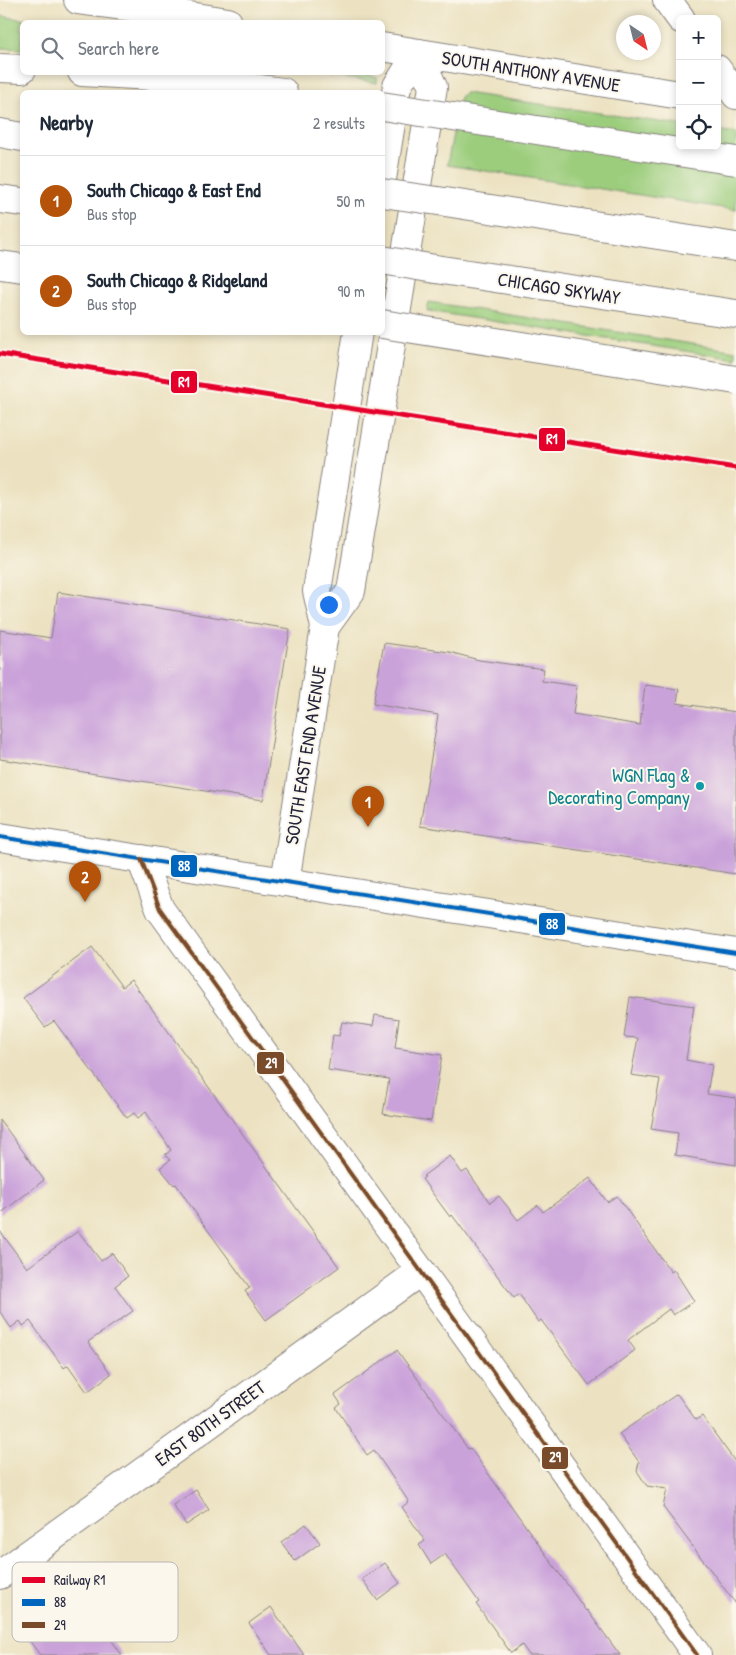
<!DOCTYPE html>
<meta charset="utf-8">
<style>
:root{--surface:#fff;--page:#f6f6f7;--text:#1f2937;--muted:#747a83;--line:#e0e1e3;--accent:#b45309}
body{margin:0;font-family:"Patrick Hand",sans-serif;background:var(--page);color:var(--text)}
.controls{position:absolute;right:15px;top:15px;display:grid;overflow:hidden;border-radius:8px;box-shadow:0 2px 8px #0003}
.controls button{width:45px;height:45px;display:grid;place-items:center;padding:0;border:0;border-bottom:1px solid var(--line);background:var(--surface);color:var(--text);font:25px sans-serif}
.compass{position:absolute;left:616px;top:15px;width:45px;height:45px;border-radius:50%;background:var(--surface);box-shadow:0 2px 8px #0003;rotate:145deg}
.you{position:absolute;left:328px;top:604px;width:18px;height:18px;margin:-12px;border:4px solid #fff;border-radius:50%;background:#1a73e8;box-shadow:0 0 0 8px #1a73e833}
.badge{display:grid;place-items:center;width:32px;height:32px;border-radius:50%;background:var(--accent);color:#fff;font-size:16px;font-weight:700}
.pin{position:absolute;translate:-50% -41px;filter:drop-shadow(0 1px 2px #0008)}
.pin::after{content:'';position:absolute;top:26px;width:18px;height:15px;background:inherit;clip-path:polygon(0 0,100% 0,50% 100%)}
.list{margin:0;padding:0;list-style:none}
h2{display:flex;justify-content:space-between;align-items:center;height:65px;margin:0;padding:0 20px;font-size:21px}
h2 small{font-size:16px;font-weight:400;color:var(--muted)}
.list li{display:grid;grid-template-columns:32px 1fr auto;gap:15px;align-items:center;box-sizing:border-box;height:90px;padding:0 20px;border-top:1px solid var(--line)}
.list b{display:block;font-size:19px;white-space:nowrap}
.list p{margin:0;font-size:16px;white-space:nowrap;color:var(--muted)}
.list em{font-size:16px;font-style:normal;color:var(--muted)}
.icon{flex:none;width:28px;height:28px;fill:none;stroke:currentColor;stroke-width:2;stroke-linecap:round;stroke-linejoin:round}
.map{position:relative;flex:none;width:736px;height:1655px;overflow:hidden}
.search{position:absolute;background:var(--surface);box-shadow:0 2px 8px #0003;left:20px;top:20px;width:365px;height:55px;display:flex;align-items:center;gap:12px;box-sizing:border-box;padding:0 18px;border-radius:8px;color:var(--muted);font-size:19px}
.panel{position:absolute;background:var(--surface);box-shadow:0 2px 8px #0003;left:20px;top:90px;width:365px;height:245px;border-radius:8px}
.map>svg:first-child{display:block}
.green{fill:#9ccd7d;stroke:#5f785c}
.building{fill:#caa2da}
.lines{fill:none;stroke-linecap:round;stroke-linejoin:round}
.street-casing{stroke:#87827e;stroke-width:30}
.secondary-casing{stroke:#87827e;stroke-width:30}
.highway-casing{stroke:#87827e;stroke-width:30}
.street{stroke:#fff;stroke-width:28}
.secondary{stroke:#fff;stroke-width:28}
.highway{stroke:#fff;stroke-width:28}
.highway-bridge-casing{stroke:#87827e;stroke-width:30;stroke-linecap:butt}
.highway-bridge{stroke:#fff;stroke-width:28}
.bus-1-casing{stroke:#fbf7ec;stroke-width:8}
.bus-2-casing{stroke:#fbf7ec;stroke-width:8}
.bus-1{stroke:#0065bd;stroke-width:4}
.bus-2{stroke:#7a4b2a;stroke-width:4}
.rail-1-casing{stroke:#fbf7ec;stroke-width:9}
.rail-1{stroke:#e4002b;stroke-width:5}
.culture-dot{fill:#0f9aa8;stroke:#fbf7ec;stroke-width:2}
.labels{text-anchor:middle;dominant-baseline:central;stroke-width:4;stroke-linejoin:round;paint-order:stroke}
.street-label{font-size:19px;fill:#22223b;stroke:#fbf7ec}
.culture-label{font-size:19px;fill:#0d838f;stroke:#fbf7ec;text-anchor:end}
.key{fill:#fbf7ec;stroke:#bab7b7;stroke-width:1}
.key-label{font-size:14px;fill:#22223b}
.line-badge{stroke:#fbf7ec;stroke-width:2}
.badge-label{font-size:14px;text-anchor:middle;font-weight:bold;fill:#fff}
</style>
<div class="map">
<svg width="736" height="1655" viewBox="0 0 736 1655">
<rect width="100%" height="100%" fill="#fbf7ec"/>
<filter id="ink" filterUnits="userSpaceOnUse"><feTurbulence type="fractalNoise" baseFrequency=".02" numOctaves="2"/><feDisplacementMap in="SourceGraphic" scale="10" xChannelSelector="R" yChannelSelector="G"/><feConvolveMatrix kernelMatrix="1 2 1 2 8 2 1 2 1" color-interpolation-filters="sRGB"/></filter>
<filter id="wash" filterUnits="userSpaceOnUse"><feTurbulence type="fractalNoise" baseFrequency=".0096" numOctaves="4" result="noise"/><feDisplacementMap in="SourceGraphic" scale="20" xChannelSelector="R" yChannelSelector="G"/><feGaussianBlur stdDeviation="1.12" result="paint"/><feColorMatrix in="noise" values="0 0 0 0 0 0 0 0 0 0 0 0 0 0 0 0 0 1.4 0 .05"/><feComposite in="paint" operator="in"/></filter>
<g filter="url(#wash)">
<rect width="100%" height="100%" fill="#ece2c1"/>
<!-- green -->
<g class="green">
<polygon points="0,16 40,22 22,22 22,49 0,48"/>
<polygon points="359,72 377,78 377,83 313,73"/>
<polygon points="465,93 680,125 680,146 717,146 717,131 736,134 736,210 447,165 460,97"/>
<polygon points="429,302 736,351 736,359 427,311"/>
</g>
<g id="blocks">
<!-- building -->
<g class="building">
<polygon points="58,592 290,629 263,800 0,759 0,630 51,638"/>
<polygon points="384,643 449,652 479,660 544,669 542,681 577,686 573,714 640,725 645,685 679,689 677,703 736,712 736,874 420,826 438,715 373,704"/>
<polygon points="92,947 122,987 131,980 339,1267 266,1320 245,1291 250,1288 199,1218 176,1184 174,1185 160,1168 170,1160 165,1155 171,1150 146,1112 138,1118 134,1113 127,1118 54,1021 45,1027 23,998"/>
<polygon points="630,997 694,1006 686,1060 712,1065 707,1094 736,1098 736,1165 675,1155 678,1133 651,1129 660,1079 631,1075 638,1038 624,1037"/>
<polygon points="375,1015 399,1019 395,1048 442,1055 431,1121 383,1114 389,1079 328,1070 333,1035 339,1036 342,1022 373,1026"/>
<polygon points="0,1120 44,1180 0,1214"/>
<polygon points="450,1156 462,1173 467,1170 490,1203 499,1196 518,1220 538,1205 543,1212 590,1178 607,1202 617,1196 671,1272 674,1270 694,1301 673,1315 669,1309 628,1340 635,1350 589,1385 541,1320 538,1322 519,1294 514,1298 452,1215 450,1217 422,1179 425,1177 423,1176"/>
<polygon points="0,1231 27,1268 78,1231 101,1261 112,1253 128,1276 115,1286 133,1311 88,1342 111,1374 87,1392 68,1365 64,1368 30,1321 23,1326 20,1321 11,1328 0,1312"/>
<polygon points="397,1350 440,1410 468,1449 470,1448 586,1611 587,1610 620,1655 529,1655 522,1645 511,1653 476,1604 479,1602 445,1554 431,1564 419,1545 425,1541 402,1507 409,1502 374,1450 367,1455 336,1408 341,1404 335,1395"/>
<polygon points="677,1394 696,1420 702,1416 736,1463 736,1604 663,1507 667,1489 647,1486 637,1471 639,1462 619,1434"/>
<polygon points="196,1490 209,1510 186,1525 173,1505"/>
<polygon points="306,1524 320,1543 295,1561 281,1542"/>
<polygon points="385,1563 400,1583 377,1600 362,1579"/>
<polygon points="69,1580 122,1655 40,1655 18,1625 18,1606 30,1608"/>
<polygon points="271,1607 304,1655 271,1655 249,1623"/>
</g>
</g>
</g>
<g filter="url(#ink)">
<use href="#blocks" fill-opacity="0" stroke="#87827e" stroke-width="1"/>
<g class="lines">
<!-- street casing -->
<g class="street-casing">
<g id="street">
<polyline points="78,0 125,6 228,22"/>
<polyline points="667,0 681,19"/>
<polyline points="382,47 680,95"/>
<polyline points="717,69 736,95"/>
<polyline points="382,179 397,86 418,53"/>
<polyline points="325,627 351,591 433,87 418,53"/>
<polyline points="141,859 160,909 697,1655"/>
<polyline points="285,882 325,627 317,591 358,332"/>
<polyline points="0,1575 421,1271"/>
</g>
</g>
<!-- secondary casing -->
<g class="secondary-casing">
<polyline id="secondary" points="0,837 736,953"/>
</g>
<!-- highway casing -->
<g class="highway-casing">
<g id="highway">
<polyline points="0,68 22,69"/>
<polyline points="82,72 169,77 283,92"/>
<polyline points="0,133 22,137"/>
<polyline points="0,199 22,202"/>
<polyline points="445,202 736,247"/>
<polyline points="0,265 22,268"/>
<polyline points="435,269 736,314"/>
</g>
</g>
<!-- street -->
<use href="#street" class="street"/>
<!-- secondary -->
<use href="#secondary" class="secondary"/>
<!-- highway -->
<use href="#highway" class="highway"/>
<!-- highway-bridge casing -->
<g class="highway-bridge-casing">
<g id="highway-bridge">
<polyline points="382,106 736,161"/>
<polyline points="382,193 445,202"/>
<polyline points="382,260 435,269"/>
<polyline points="382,324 736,380"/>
</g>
</g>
<!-- highway-bridge -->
<use href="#highway-bridge" class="highway-bridge"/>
<!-- bus-1 casing -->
<g class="bus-1-casing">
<polyline id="bus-1" points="0,837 736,953"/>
</g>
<!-- bus-2 casing -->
<g class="bus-2-casing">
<polyline id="bus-2" points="141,859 160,909 697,1655"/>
</g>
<!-- bus-1 -->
<use href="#bus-1" class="bus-1"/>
<!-- bus-2 -->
<use href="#bus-2" class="bus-2"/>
<!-- rail-1 casing -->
<g class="rail-1-casing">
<polyline id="rail-1" points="0,354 736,468"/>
</g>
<!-- rail-1 -->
<use href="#rail-1" class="rail-1"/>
</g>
</g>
<!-- markers -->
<circle class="culture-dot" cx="700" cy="786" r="5"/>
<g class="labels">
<!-- street labels -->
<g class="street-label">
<text transform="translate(531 71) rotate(9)">SOUTH ANTHONY AVENUE</text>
<text transform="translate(559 288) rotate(9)">CHICAGO SKYWAY</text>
<text transform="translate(305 755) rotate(-81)">SOUTH EAST END AVENUE</text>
<text transform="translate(210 1423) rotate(-36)">EAST 80TH STREET</text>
</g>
<!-- culture labels -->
<g class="culture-label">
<text x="690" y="775">WGN Flag &amp;<tspan x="690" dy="22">Decorating Company</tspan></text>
</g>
</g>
<!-- legend -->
<rect x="12" y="1562" width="166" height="80" rx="8" class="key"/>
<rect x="22" y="1577" width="23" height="6" fill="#e4002b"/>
<rect x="22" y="1599" width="23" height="7" fill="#0065bd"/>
<rect x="22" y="1622" width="23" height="6" fill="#7a4b2a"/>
<g class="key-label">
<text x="54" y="1585">Railway R1</text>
<text x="54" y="1607">88</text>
<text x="54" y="1630">29</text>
</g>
<g class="line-badge">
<rect x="170" y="370" width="28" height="24" rx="5" fill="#e4002b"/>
<rect x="538" y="427" width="28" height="25" rx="5" fill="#e4002b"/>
<rect x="170" y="854" width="28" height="24" rx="5" fill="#0065bd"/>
<rect x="538" y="912" width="28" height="24" rx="5" fill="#0065bd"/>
<rect x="256" y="1051" width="29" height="24" rx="5" fill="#7a4b2a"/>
<rect x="541" y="1446" width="28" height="24" rx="5" fill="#7a4b2a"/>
</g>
<g class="badge-label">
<text x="184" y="387">R1</text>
<text x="552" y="444">R1</text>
<text x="184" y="871">88</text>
<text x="552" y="929">88</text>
<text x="271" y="1068">29</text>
<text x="555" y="1462">29</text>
</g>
</svg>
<div class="controls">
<button>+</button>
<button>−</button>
<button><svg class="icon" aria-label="locate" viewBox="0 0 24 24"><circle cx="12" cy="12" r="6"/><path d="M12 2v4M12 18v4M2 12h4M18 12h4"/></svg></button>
</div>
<svg class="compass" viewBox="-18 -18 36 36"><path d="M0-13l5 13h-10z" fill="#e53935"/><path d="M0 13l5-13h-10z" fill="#747a83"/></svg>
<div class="you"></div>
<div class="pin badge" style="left:368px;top:827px">1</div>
<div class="pin badge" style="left:85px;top:902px">2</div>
<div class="search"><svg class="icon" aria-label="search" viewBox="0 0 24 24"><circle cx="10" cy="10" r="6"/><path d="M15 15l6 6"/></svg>Search here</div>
<section class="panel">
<h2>Nearby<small>2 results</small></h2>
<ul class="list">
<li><span class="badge">1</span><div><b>South Chicago &amp; East End</b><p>Bus stop</p></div><em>50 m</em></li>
<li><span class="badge">2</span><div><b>South Chicago &amp; Ridgeland</b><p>Bus stop</p></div><em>90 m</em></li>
</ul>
</section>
</div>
